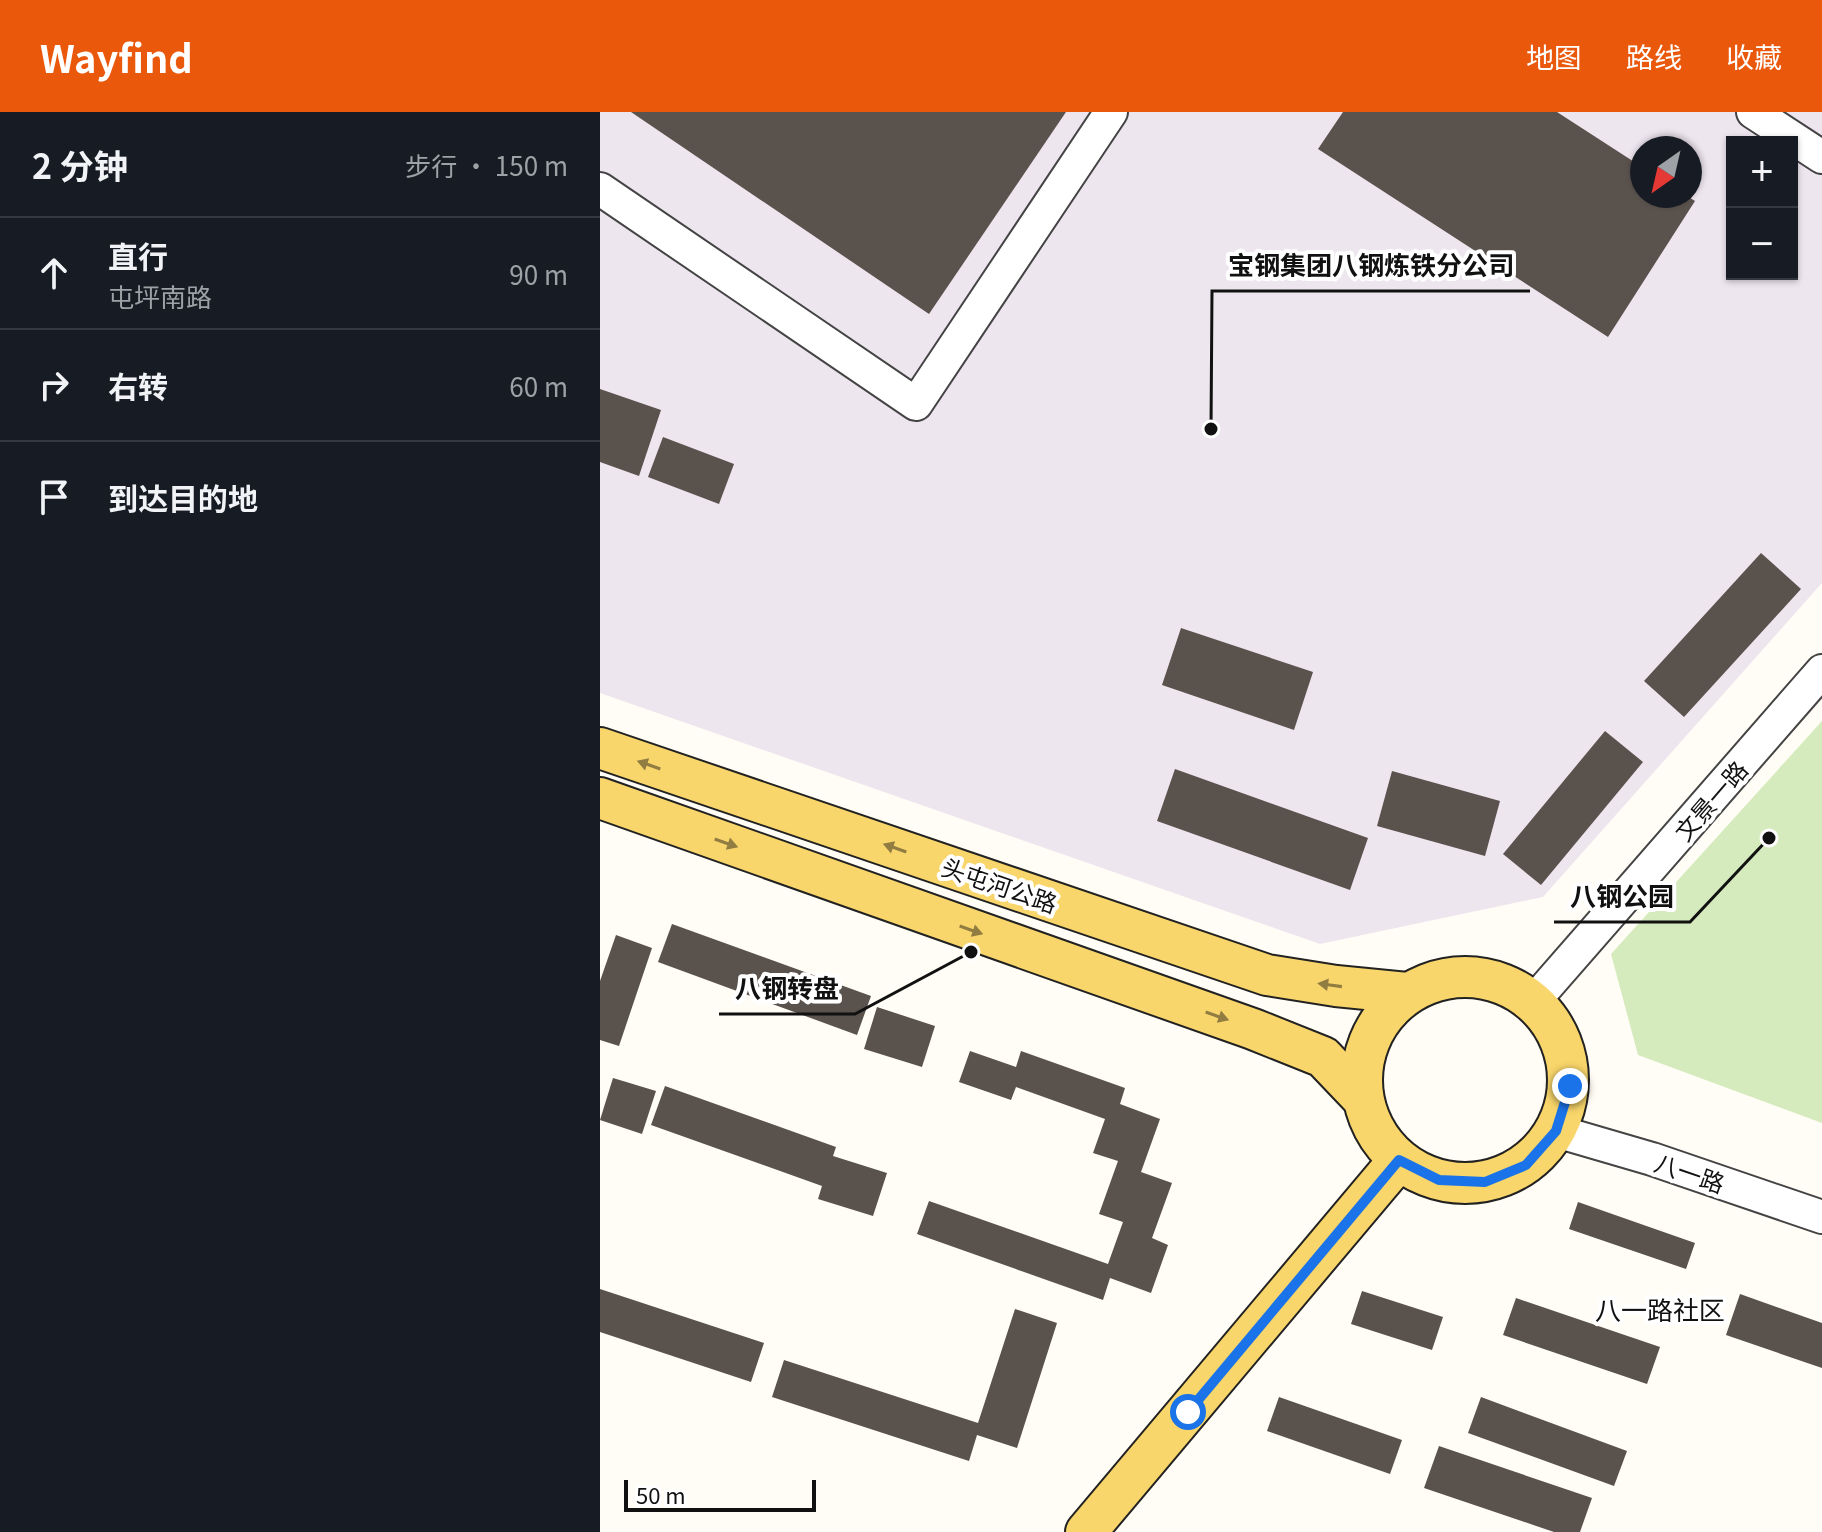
<!DOCTYPE html>
<html lang="zh">
<meta charset="utf-8">
<style>
:root{--surface:#171b24;--page:#20242c;--text:#f1f3f6;--muted:#9ea1a6;--line:#363941;--accent:#ea580c}
body{margin:0;font-family:Georgia,"Noto Sans SC",serif;background:var(--page);color:var(--text)}
.controls{position:absolute;right:24px;top:24px;display:grid;overflow:hidden;border-radius:0px;box-shadow:0 2px 6px #0004}
.controls button{width:72px;height:72px;display:grid;place-items:center;padding:0;border:0;border-bottom:2px solid var(--line);background:var(--surface);color:var(--text);font:40px sans-serif}
.compass{position:absolute;left:1030px;top:24px;width:72px;height:72px;border-radius:50%;background:var(--surface);box-shadow:0 2px 6px #0004;rotate:214deg}
.scale{position:absolute;left:24px;bottom:20px;width:192px;box-sizing:border-box;padding-left:8px;border:4px solid #111;border-top:0;font-size:22px;line-height:28px;white-space:nowrap;color:#111;-webkit-text-stroke:6px #fff;paint-order:stroke}
.stop{position:absolute;width:24px;height:24px;margin:-18px;border:6px solid #1a73e8;border-radius:50%;background:#fff}
.stop.end{background:#1a73e8;border-color:#fff;box-shadow:0 2px 8px #0008}
.list{margin:0;padding:0;list-style:none}
h2{display:flex;justify-content:space-between;align-items:center;height:104px;margin:0;padding:0 32px;font-size:34px}
h2 small{font-size:26px;font-weight:400;color:var(--muted)}
.list li{display:grid;grid-template-columns:52px 1fr auto;gap:24px;align-items:center;box-sizing:border-box;height:112px;padding:0 32px;border-top:2px solid var(--line)}
.list b{display:block;font-size:30px;white-space:nowrap}
.list p{margin:0;font-size:26px;white-space:nowrap;color:var(--muted)}
.list em{font-size:26px;font-style:normal;color:var(--muted)}
.icon{flex:none;width:44px;height:44px;fill:none;stroke:currentColor;stroke-width:2;stroke-linecap:round;stroke-linejoin:round}
.map{position:relative;flex:none;width:1222px;height:1420px;overflow:hidden}
header{display:flex;align-items:center;gap:48px;box-sizing:border-box;height:112px;padding:0 40px;background:var(--accent);color:#fff}
header strong{font-size:38px}
nav{display:flex;gap:44px;margin-inline-start:auto;font-size:28px}
main{display:flex}
aside{flex:1;background:var(--surface)}
.map>svg:first-child{display:block}
.industrial{fill:#eee6ef;fill-rule:evenodd}
.green{fill:#d5ebbd}
.building{fill:#5a524d}
.lines{fill:none;stroke-linecap:round;stroke-linejoin:round}
.minor-casing{stroke:#444;stroke-width:36}
.major-casing{stroke:#222;stroke-width:44}
.minor{stroke:#fff;stroke-width:32}
.major{stroke:#f9d66b;stroke-width:40}
.oneway{fill:#917d42}
.route{stroke:#1a73e8;stroke-width:10}
.labels{text-anchor:middle;dominant-baseline:central;stroke-width:8;stroke-linejoin:round;paint-order:stroke}
.street-label{font-size:24px;fill:#111;stroke:#fff}
.neighbourhood-label{font-size:26px;fill:#111;stroke:#fff}
.leader{fill:none;stroke:#111;stroke-width:3}
.callout-dot{fill:#111;stroke:#fff;stroke-width:3}
.callout-label{font-size:26px;text-anchor:middle;font-weight:bold;fill:#111;stroke:#fff;stroke-width:8;stroke-linejoin:round;paint-order:stroke}
</style>
<header>
<strong>Wayfind</strong>
<nav><a>地图</a><a>路线</a><a>收藏</a></nav>
</header>
<main>
<aside>
<h2>2 分钟<small>步行 · 150 m</small></h2>
<ul class="list">
<li><svg class="icon" aria-label="ahead" viewBox="0 0 24 24"><path d="M12 20V5M6 11l6-6 6 6"/></svg><div><b>直行</b><p>屯坪南路</p></div><em>90 m</em></li>
<li><svg class="icon" aria-label="right" viewBox="0 0 24 24"><path d="M7 20v-9h11M14 6l5 5-5 5"/></svg><div><b>右转</b></div><em>60 m</em></li>
<li><svg class="icon" aria-label="arrive" viewBox="0 0 24 24"><path d="M6 21V4h12l-3 4 3 4H6"/></svg><div><b>到达目的地</b></div></li>
</ul>
</aside>
<div class="map">
<svg width="1222" height="1420" viewBox="0 0 1222 1420">
<rect width="100%" height="100%" fill="#fffdf5"/>
<!-- industrial -->
<path class="industrial" d="M0,0H1222V471L943,785L720,832L0,581ZM1132,30H1192V162H1132ZM1042,36H1090V84H1042Z"/>
<!-- green -->
<polygon class="green" points="1222,609 1222,1011 1038,943 1011,842"/>
<!-- building -->
<g class="building">
<polygon points="31,0 466,0 329,202"/>
<polygon points="743,0 957,0 1042,55 1042,84 1087,84 1095,89 1008,225 718,37"/>
<polygon points="0,277 61,298 39,364 0,350"/>
<polygon points="63,325 134,352 119,392 48,365"/>
<polygon points="1161,441 1201,477 1084,605 1044,569"/>
<polygon points="581,516 713,560 694,618 562,573"/>
<polygon points="1005,619 1043,650 941,773 903,742"/>
<polygon points="575,657 768,726 750,778 557,709"/>
<polygon points="792,659 900,689 885,744 777,714"/>
<polygon points="72,812 271,884 257,923 58,850"/>
<polygon points="16,823 52,836 19,934 0,928 0,869"/>
<polygon points="277,895 335,914 322,955 264,937"/>
<polygon points="370,939 416,955 421,939 525,976 520,992 560,1007 541,1060 572,1071 552,1126 568,1133 551,1181 510,1166 503,1188 317,1122 329,1089 508,1152 523,1110 499,1102 518,1049 493,1041 505,1007 416,975 411,988 359,970"/>
<polygon points="13,966 56,979 42,1022 0,1008"/>
<polygon points="65,974 236,1035 233,1044 287,1061 273,1104 218,1087 222,1074 51,1013"/>
<polygon points="978,1090 1095,1131 1086,1157 969,1117"/>
<polygon points="0,1177 164,1231 151,1270 0,1220"/>
<polygon points="762,1179 843,1205 832,1238 751,1212"/>
<polygon points="1140,1182 1222,1211 1222,1256 1126,1223"/>
<polygon points="916,1186 1060,1235 1047,1272 903,1223"/>
<polygon points="415,1197 457,1211 417,1336 377,1323 369,1349 172,1285 184,1248 378,1311"/>
<polygon points="679,1285 802,1328 790,1362 667,1319"/>
<polygon points="881,1285 1027,1339 1014,1374 868,1321"/>
<polygon points="839,1334 992,1386 980,1420 954,1420 824,1376"/>
</g>
<g class="lines">
<!-- minor casing -->
<g class="minor-casing">
<g id="minor">
<polyline points="1153,0 1222,45"/>
<polyline points="0,77 316,292 511,0"/>
<polyline points="934,889 1222,559"/>
<polyline points="956,1019 1052,1047 1222,1105"/>
</g>
</g>
<!-- major casing -->
<g class="major-casing">
<g id="major">
<polyline points="0,636 667,863 736,874 807,881"/>
<polyline points="0,686 653,917 723,945 763,987"/>
<circle cx="865" cy="968" r="103"/>
<polyline points="486,1420 799,1048"/>
</g>
</g>
<!-- minor -->
<use href="#minor" class="minor"/>
<!-- major -->
<use href="#major" class="major"/>
</g>
<!-- one-way arrows -->
<defs><path id="oneway-solid" d="M-6-.8H1V-3.2L6.5 0L1 3.2V.8H-6Z" transform="scale(2)"/></defs>
<g class="oneway">
<use href="#oneway-solid" transform="translate(49 653) rotate(-161)"/>
<use href="#oneway-solid" transform="translate(126 731) rotate(19)"/>
<use href="#oneway-solid" transform="translate(295 736) rotate(-161)"/>
<use href="#oneway-solid" transform="translate(371 818) rotate(19)"/>
<use href="#oneway-solid" transform="translate(730 873) rotate(-172)"/>
<use href="#oneway-solid" transform="translate(617 904) rotate(19)"/>
</g>
<g class="lines">
<!-- route -->
<polyline class="route" points="588,1300 799,1048 839,1068 885,1070 926,1053 956,1019 970,974"/>
</g>
<g class="labels">
<!-- street labels -->
<g class="street-label">
<text transform="translate(1110 688) rotate(-49)">文景一路</text>
<text transform="translate(400 772) rotate(19)">头屯河公路</text>
<text transform="translate(1090 1060) rotate(19)">八一路</text>
</g>
<!-- neighbourhood labels -->
<g class="neighbourhood-label">
<text x="1060" y="1196">八一路社区</text>
</g>
</g>
<!-- callouts -->
<path class="leader" d="M611 317L612 179H930M1169 726L1090 810H954M371 840L255 902H119"/>
<g class="callout-dot">
<circle cx="611" cy="317" r="8"/>
<circle cx="1169" cy="726" r="8"/>
<circle cx="371" cy="840" r="8"/>
</g>
<g class="callout-label">
<text x="771" y="163">宝钢集团八钢炼铁分公司</text>
<text x="1022" y="794">八钢公园</text>
<text x="187" y="886">八钢转盘</text>
</g>
</svg>
<div class="controls">
<button>+</button>
<button>−</button>
</div>
<svg class="compass" viewBox="-18 -18 36 36"><path d="M0-13l5 13h-10z" fill="#e53935"/><path d="M0 13l5-13h-10z" fill="#9ea1a6"/></svg>
<div class="scale">50 m</div>
<div class="stop" style="left:588px;top:1300px"></div>
<div class="stop end" style="left:970px;top:974px"></div>
</div>
</main>
